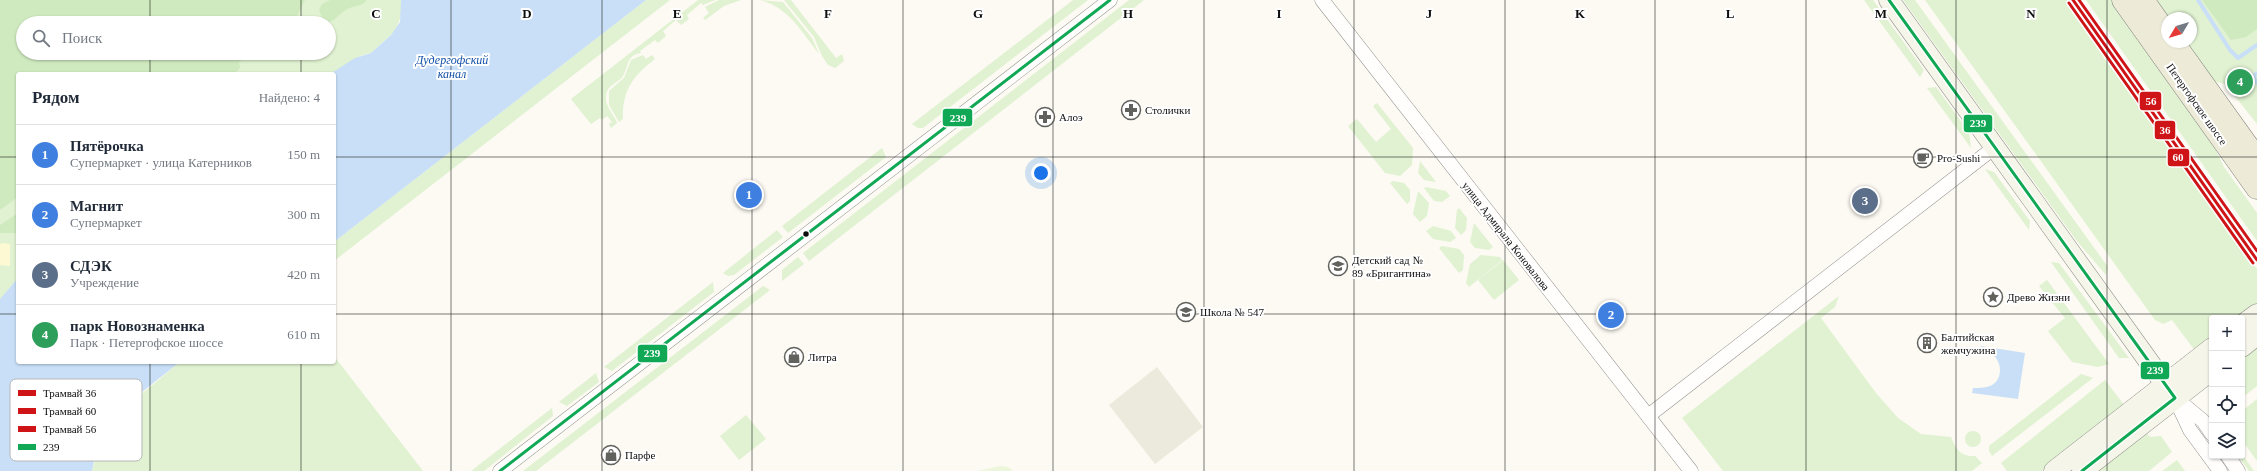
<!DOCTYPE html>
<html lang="ru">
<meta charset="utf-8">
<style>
:root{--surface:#fff;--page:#f2f2f3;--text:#1f2937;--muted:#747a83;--line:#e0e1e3;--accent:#61615e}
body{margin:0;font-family:Georgia,serif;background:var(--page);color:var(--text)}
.controls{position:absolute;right:12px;bottom:12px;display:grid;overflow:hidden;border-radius:4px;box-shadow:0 1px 3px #0004}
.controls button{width:36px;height:36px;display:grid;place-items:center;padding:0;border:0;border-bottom:1px solid var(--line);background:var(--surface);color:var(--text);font:20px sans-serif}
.compass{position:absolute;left:2161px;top:12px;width:36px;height:36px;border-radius:50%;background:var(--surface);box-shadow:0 1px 3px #0004;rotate:232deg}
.you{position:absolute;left:1041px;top:173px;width:14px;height:14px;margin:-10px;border:3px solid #fff;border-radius:50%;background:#1a73e8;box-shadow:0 0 0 6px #1a73e833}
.badge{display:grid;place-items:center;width:26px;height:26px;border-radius:50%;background:var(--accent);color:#fff;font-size:13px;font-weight:700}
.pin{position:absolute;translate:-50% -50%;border:2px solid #fff;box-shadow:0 1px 4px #0006}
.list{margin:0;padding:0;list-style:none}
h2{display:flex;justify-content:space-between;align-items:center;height:52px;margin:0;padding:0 16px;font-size:17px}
h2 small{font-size:13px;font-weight:400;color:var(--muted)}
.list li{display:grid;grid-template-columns:26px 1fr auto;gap:12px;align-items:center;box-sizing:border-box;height:60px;padding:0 16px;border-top:1px solid var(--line)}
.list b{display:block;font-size:15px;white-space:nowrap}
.list p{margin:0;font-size:13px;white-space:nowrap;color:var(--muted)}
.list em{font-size:13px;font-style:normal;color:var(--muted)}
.icon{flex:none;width:22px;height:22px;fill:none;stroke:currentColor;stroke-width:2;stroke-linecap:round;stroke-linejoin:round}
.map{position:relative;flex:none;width:2257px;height:471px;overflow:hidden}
.search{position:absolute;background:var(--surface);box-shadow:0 1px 3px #0004;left:16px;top:16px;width:320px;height:44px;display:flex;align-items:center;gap:10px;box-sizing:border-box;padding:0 14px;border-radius:22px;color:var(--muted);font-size:15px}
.panel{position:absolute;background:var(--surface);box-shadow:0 1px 3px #0004;left:16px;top:72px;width:320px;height:292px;border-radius:4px}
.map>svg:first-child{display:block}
.green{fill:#e0f2d1;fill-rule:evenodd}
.forest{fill:#cfeabf}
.sand{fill:#fdf9d3}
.pitch{fill:#ecf6db}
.plaza{fill:#eceadd}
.water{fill:#c8dff7}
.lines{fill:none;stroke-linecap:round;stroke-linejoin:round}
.stream{stroke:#c8dff7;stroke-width:4}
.street-casing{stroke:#959491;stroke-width:15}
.secondary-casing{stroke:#8c8b87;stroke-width:21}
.primary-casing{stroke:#82827e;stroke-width:23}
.street{stroke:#fffefd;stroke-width:14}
.secondary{stroke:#f5f5ea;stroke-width:20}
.primary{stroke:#edebd8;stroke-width:22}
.bus-1-casing{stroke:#fff;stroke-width:6}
.bus-1{stroke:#10a855;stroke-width:3}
.tram-1-casing{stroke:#fff;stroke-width:6}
.tram-2-casing{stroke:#fff;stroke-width:6}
.tram-3-casing{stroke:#fff;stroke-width:6}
.tram-1{stroke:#ce1417;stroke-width:3}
.tram-2{stroke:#ce1417;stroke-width:3}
.tram-3{stroke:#ce1417;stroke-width:3}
.grid{fill:none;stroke:#0e0e0e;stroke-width:1;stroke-opacity:0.55}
.bus-dot{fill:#0e0e0e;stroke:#fff;stroke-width:1.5}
.labels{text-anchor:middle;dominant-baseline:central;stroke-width:4;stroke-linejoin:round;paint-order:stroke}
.street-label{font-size:11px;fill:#0e0e0e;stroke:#fff}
.poi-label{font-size:11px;fill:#0e0e0e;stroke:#fff;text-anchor:start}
.water-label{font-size:12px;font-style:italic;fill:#104fa6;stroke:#fff}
.key{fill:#fff;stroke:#b7b7b7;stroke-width:1}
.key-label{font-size:11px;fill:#0e0e0e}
.grid-label{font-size:13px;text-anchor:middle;font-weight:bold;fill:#0e0e0e;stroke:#fff;stroke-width:4;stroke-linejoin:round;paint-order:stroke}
.line-badge{stroke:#fff;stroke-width:1.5}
.badge-label{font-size:11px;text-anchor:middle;font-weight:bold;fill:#fff}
</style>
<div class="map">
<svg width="2257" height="471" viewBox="0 0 2257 471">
<rect width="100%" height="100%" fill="#fcfaf2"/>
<!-- green -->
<g class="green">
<path d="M0,0H401V16L395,31L371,53L360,56L330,74H18V278L0,299ZM23,23H329V53H23Z"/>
<polygon points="646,0 670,0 334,261 334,242"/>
<path d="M698,0H715L703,5L701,3L687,15L689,19L681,25L676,20L663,31L666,36L658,43L655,40L640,51L641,53C626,55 629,66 623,76C617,84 606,85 606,97C605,107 614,114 617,123L611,128L609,124L612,122L607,116L602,120L600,118L591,124L571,99Z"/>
<polygon points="719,0 741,0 724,6 705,20 703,18 709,13 705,7"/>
<path d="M760,0L783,2L812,38L819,54C802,32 788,7 760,0Z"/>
<polygon points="784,0 791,0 836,58 842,54 844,61 835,68 828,65 822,56 814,37"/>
<polygon points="1073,0 1088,0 923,128 918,128 912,124"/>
<polygon points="1129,0 1144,0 809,261 803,253"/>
<polygon points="1864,0 1873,0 1924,70 1920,77"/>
<polygon points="1903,0 1915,0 2108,267 2106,275 2076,240"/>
<polygon points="1925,0 2067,0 2257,269 2257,304 2239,318 2212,318 2212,339 2196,352 2172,320 2163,324 2155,320"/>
<polygon points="2086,0 2115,0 2201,120 2224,167 2257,213 2257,241"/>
<polygon points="2150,0 2257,0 2257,124 2227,86 2222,83 2215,82 2184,42 2191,42 2191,18 2167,18"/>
<path d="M643,55L646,59L652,55L655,59C633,76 622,90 623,119L619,122L609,105V91L624,78L631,60Z"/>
<polygon points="1936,87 1969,132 1971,148 1927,88"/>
<polygon points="1377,103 1413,148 1412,165 1400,176 1385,173 1348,126 1357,119 1376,142 1391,129 1373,106"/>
<polygon points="882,148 886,157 788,233 782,226"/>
<polygon points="1420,161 1436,182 1424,180 1418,173"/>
<polygon points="1985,169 1994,172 2030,221 2029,230"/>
<polygon points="1393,181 1404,183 1410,190 1410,201 1407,204 1390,183"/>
<polygon points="1426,187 1446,191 1450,196 1442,202 1434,201 1424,188"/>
<polygon points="1418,191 1429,203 1427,216 1420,222 1413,214"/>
<polygon points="1459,208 1467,218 1466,230 1461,235 1455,228 1457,210"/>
<polygon points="1474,223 1493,247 1489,250 1475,248 1470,242"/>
<polygon points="1433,226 1451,231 1456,238 1450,242 1433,239 1426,231"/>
<polygon points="777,230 783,237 734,275 728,276 723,273"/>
<polygon points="1442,246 1459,249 1464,255 1463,270 1459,273 1439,248"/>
<polygon points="1481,255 1500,257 1502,260 1469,287 1466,283 1470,264"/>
<polygon points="798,257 804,264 782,281 782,270"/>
<polygon points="1503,260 1519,280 1494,300 1478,280"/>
<polygon points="2051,262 2059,263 2129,358 2119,358"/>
<polygon points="2047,280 2109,364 2098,367 2072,362 2048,331 2065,318 2039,286"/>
<polygon points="713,282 714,292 612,371 604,367"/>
<polygon points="763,286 770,290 536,471 523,471"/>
<path d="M1839,296L1835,307L1821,318L1876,393L1898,418L1921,434L1951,437C1956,449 1960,457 1975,456L1982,463L1972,471H1723L1682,418Z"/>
<polygon points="2257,344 2257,386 2242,398 2242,356"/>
<polygon points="334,356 423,471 92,471 100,443 122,410 180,362 334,362"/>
<polygon points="596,373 599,382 567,406 559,402"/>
<polygon points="2081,374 2093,378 1992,456 1989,451 1989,446"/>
<polygon points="2105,380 2125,406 2042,471 2007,471 2001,463"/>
<polygon points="2257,399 2257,461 2242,440 2242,411"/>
<polygon points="552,408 553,416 484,471 471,471"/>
<polygon points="746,415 766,439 739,460 720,436"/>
<polygon points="2145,431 2150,437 2161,436 2172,452 2149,471 2094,471"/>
<circle cx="1973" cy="439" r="8"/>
<polygon points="2242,454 2254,471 2249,471 2238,456"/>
<polygon points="2177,460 2185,471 2162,471"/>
</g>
<!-- forest -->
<g class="forest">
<polygon points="0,0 305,0 297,16 285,19 282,23 23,23 23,53 253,53 239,62 240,68 234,74 18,74 18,197 0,210"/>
<path d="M330,0H367C361,8 351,5 344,11C338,15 336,20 329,22L323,19L319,10L322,4Z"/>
<polygon points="2202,0 2257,0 2257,29 2246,37 2231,40"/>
<polygon points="15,215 18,215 18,233 0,233 0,225"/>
</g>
<!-- sand -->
<polygon class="sand" points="4,243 10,244 10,266 0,265 0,244"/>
<!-- pitch -->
<polygon class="pitch" points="1000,466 1008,467 1013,471 978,471"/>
<!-- plaza -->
<polygon class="plaza" points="1157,367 1203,427 1155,464 1109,405"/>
<!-- water -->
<g class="water">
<polygon points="401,0 646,0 334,242 334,74 330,74 355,58 371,53 391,35 400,22"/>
<path d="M18,278V362H180C142,392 101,419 92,471H0V299Z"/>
<path d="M1981,346L2025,353L2018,399L1972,393L1973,388C1979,388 1984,388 1990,386C2003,381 2003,362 1992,354C1989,352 1984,351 1980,350Z"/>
</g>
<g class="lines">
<!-- stream -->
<g class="stream">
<polyline points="2198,0 2230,50 2238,58 2257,45"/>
<polyline points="2257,73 2253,76 2257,83"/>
</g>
<!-- street casing -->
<g class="street-casing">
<g id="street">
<polyline points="1322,0 1691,471"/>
<polyline points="2175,398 2190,430 2220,471"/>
<polyline points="2179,401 2203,421 2212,434"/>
<polyline points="1648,416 1995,147"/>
<polyline points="2228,456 2238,471"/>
<polyline points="500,471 1110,0"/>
</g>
</g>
<!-- secondary casing -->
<g class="secondary-casing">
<g id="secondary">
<polyline points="1889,0 2175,398"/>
<polyline points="2242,325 2257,314"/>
<polyline points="2242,347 2257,335"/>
<polyline points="2054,471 2212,348"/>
<polyline points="2082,471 2212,370"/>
</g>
</g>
<!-- primary casing -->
<g class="primary-casing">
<g id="primary">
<polyline points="2123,0 2257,188"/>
<polyline points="2143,0 2167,34"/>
<polyline points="2173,42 2257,159"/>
</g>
</g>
<!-- street -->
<use href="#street" class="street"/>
<!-- secondary -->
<use href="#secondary" class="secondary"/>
<!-- primary -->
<use href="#primary" class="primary"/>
<!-- bus-1 casing -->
<g class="bus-1-casing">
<g id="bus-1">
<polyline points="1889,0 2175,398 2082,471"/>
<polyline points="500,471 1110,0"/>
</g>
</g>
<!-- bus-1 -->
<use href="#bus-1" class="bus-1"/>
<!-- tram-1 casing -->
<g class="tram-1-casing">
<polyline id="tram-1" points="2073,0 2257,260"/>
</g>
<!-- tram-2 casing -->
<g class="tram-2-casing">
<polyline id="tram-2" points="2069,3 2253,263"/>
</g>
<!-- tram-3 casing -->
<g class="tram-3-casing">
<polyline id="tram-3" points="2079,0 2257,251"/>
</g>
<!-- tram-1 -->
<use href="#tram-1" class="tram-1"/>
<!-- tram-2 -->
<use href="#tram-2" class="tram-2"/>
<!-- tram-3 -->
<use href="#tram-3" class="tram-3"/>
</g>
<!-- grid -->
<path class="grid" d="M150,0V23M301,0V23M451,0V471M602,0V471M752,0V471M903,0V471M1053,0V471M1204,0V471M1354,0V471M1505,0V471M1655,0V471M1806,0V471M1956,0V471M2107,0V471M150,53V74M301,53V74M0,157H18M334,157H2257M0,314H18M334,314H2257M150,362V471M301,362V471"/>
<!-- icons -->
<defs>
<g id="pharmacy-ring" transform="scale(1)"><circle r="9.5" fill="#fff" stroke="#61615e" stroke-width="1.5"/><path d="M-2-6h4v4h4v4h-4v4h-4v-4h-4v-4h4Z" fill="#61615e"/></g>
<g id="cafe-ring" transform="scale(1)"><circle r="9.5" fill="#fff" stroke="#61615e" stroke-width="1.5"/><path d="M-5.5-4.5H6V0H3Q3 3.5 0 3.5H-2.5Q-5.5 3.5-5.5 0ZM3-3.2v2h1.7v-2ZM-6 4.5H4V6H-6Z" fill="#61615e"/></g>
<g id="school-ring" transform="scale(1)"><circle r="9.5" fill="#fff" stroke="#61615e" stroke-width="1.5"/><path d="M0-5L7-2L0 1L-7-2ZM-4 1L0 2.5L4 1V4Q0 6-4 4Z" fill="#61615e"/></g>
<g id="sight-ring" transform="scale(1)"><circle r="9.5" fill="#fff" stroke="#61615e" stroke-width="1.5"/><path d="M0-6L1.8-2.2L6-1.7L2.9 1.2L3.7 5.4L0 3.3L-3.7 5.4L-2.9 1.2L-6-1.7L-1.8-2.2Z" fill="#61615e"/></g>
<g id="building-ring" transform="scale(1)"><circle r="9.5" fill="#fff" stroke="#61615e" stroke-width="1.5"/><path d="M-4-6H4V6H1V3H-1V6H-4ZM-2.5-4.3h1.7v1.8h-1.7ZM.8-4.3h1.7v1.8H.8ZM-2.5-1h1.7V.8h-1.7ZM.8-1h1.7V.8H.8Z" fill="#61615e"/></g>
<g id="shop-ring" transform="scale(1)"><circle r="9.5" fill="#fff" stroke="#61615e" stroke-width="1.5"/><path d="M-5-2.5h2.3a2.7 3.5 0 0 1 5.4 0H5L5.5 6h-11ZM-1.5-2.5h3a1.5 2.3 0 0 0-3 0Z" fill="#61615e"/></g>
</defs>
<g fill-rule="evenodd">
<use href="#pharmacy-ring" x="1131" y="110"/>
<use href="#pharmacy-ring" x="1045" y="117"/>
<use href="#cafe-ring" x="1923" y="158"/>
<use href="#school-ring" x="1338" y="266"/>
<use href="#sight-ring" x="1993" y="297"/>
<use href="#school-ring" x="1186" y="312"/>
<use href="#building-ring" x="1927" y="343"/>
<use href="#shop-ring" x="794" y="357"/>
<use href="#shop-ring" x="611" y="455"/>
</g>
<!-- markers -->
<circle class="bus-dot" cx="806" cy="234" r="3.5"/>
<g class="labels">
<!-- street labels -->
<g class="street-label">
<text transform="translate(2197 104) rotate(55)">Петергофское шоссе</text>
<text transform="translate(1506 236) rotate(52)">улица Адмирала Коновалова</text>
</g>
<!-- poi labels -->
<g class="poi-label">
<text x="1145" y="110">Столички</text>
<text x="1059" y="117">Алоэ</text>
<text x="1937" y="158">Pro-Sushi</text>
<text x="1352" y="260">Детский сад №<tspan x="1352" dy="13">89 «Бригантина»</tspan></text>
<text x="2007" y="297">Древо Жизни</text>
<text x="1200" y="312">Школа № 547</text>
<text x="1941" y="337">Балтийская<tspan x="1941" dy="13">жемчужина</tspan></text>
<text x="808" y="357">Литра</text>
<text x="625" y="455">Парфе</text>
</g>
<!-- water labels -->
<g class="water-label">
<text x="452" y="60">Дудергофский<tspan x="452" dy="14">канал</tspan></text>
</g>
</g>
<!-- legend -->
<rect x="10" y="379" width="132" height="82" rx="6" class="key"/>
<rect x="18" y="390" width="18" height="6" fill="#ce1417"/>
<rect x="18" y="408" width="18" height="6" fill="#ce1417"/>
<rect x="18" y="426" width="18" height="6" fill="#ce1417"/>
<rect x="18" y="444" width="18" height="6" fill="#10a855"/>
<g class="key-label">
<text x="43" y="397">Трамвай 36</text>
<text x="43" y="415">Трамвай 60</text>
<text x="43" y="433">Трамвай 56</text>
<text x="43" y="451">239</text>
</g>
<g class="grid-label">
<text x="376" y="18">C</text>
<text x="527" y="18">D</text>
<text x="677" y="18">E</text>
<text x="828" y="18">F</text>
<text x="978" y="18">G</text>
<text x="1128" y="18">H</text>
<text x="1279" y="18">I</text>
<text x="1429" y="18">J</text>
<text x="1580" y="18">K</text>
<text x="1730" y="18">L</text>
<text x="1881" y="18">M</text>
<text x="2031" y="18">N</text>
</g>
<g class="line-badge">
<rect x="2139" y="91" width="23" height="20" rx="4" fill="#ce1417"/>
<rect x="942" y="108" width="31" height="19" rx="4" fill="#10a855"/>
<rect x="1963" y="114" width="30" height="19" rx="4" fill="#10a855"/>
<rect x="2154" y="120" width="22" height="20" rx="4" fill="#ce1417"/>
<rect x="2167" y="148" width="23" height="19" rx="4" fill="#ce1417"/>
<rect x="637" y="344" width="31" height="19" rx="4" fill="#10a855"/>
<rect x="2140" y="361" width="30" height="19" rx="4" fill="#10a855"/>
</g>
<g class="badge-label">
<text x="2151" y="105">56</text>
<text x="958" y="122">239</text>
<text x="1978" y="127">239</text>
<text x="2165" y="134">36</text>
<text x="2178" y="161">60</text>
<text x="652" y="357">239</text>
<text x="2155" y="374">239</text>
</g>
</svg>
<div class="controls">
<button>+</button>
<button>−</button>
<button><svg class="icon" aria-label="locate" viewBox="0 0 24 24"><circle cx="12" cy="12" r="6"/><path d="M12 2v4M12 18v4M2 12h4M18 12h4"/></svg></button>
<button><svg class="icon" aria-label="layers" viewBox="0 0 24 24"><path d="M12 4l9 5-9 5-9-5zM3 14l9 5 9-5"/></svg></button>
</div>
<svg class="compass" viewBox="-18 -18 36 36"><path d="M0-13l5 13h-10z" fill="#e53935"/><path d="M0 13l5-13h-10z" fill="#747a83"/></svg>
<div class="you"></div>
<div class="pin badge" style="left:749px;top:195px;background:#3f7fe0">1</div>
<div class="pin badge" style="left:1611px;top:315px;background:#3f7fe0">2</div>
<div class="pin badge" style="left:1865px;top:201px;background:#5c6f8a">3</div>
<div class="pin badge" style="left:2240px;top:82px;background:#2e9e5b">4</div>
<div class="search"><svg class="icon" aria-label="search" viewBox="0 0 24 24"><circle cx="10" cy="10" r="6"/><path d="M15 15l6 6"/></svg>Поиск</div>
<section class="panel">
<h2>Рядом<small>Найдено: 4</small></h2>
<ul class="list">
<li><span class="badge" style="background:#3f7fe0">1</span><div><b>Пятёрочка</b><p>Супермаркет · улица Катерников</p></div><em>150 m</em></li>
<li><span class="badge" style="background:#3f7fe0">2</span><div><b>Магнит</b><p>Супермаркет</p></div><em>300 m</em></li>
<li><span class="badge" style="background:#5c6f8a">3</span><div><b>СДЭК</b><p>Учреждение</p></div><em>420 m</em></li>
<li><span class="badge" style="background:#2e9e5b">4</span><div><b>парк Новознаменка</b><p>Парк · Петергофское шоссе</p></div><em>610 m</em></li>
</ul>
</section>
</div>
